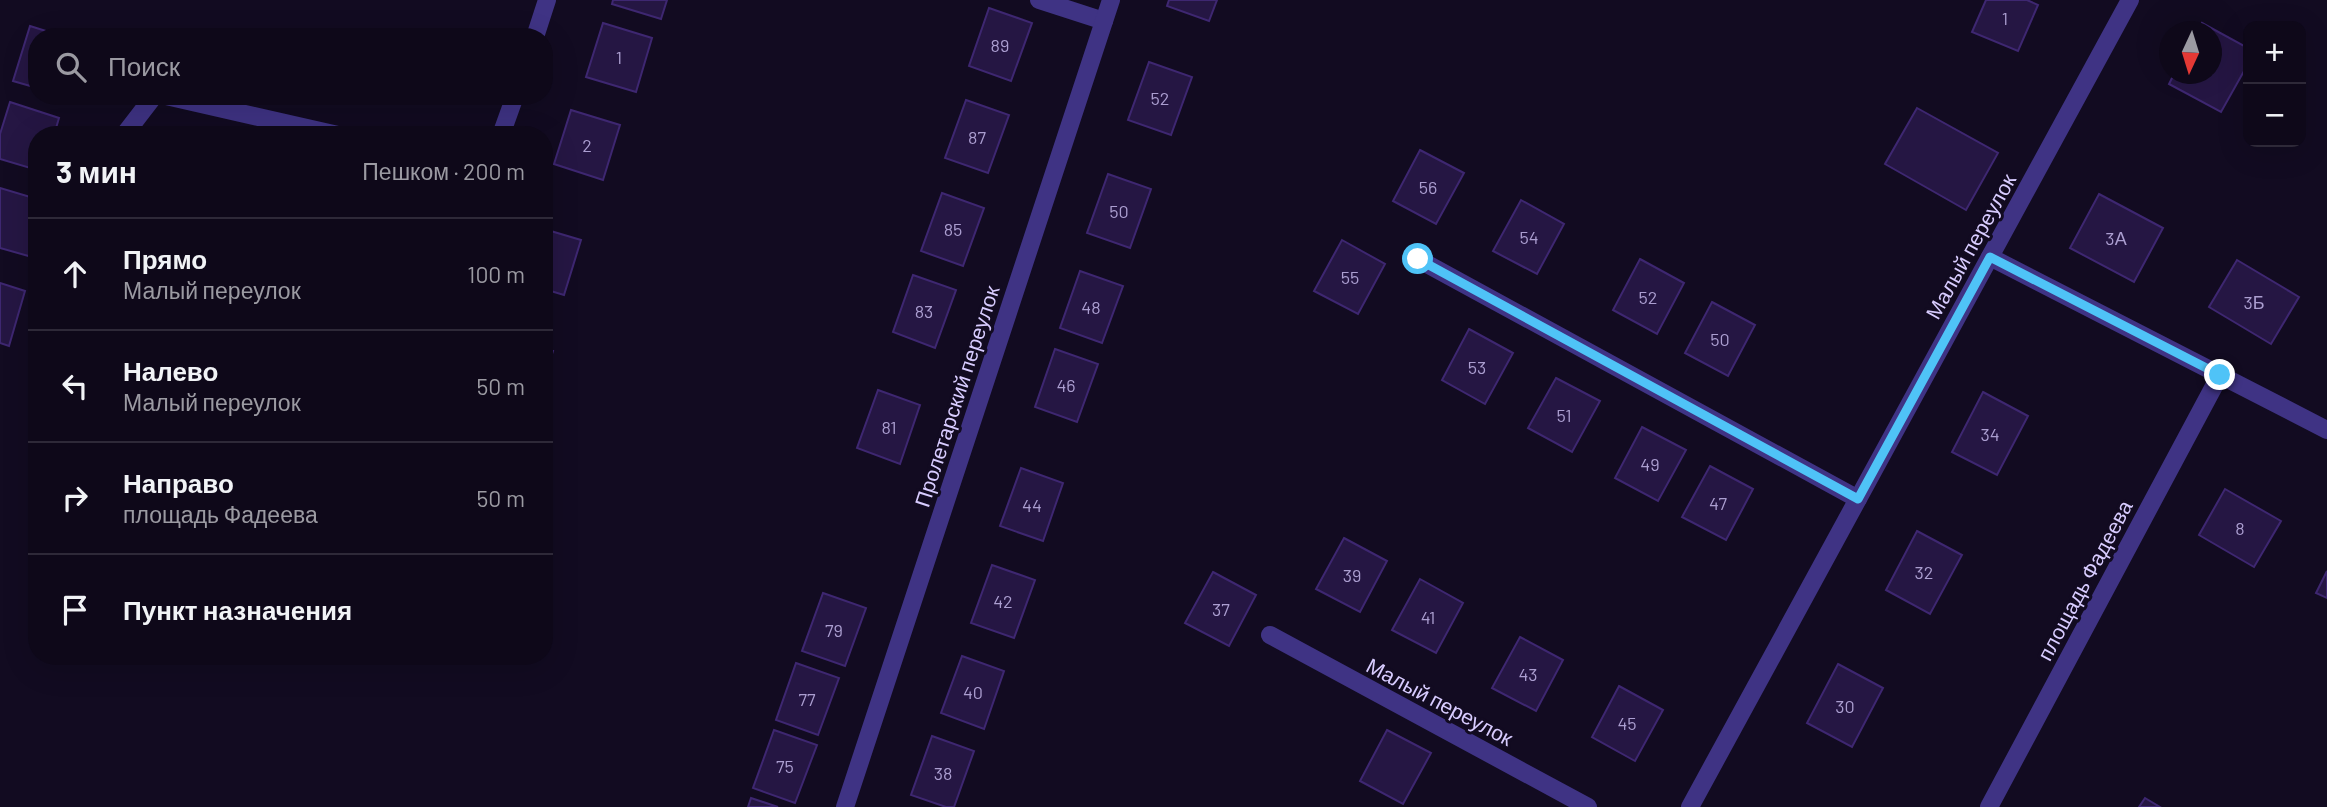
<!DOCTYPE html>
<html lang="ru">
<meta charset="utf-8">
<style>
:root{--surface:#0e0819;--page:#171122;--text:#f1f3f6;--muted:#9b9aa2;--line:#2e2938}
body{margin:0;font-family:Barlow,sans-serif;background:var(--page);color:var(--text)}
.controls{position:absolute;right:21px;top:21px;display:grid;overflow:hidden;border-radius:14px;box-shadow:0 7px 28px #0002}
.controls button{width:63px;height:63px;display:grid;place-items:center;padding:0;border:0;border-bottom:2px solid var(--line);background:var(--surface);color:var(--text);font:35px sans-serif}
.compass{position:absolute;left:2159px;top:21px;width:63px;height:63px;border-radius:50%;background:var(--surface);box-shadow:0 7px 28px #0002;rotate:184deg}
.stop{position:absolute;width:21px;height:21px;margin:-16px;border:5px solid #4fc3f7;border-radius:50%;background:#fff}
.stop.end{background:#4fc3f7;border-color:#fff;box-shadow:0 2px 7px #0008}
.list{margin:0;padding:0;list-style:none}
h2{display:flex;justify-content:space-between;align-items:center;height:91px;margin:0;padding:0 28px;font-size:30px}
h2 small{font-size:23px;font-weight:400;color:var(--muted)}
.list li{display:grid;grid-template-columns:46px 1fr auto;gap:21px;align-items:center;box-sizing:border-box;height:112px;padding:0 28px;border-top:2px solid var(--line)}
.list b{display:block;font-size:26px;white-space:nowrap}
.list p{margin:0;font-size:23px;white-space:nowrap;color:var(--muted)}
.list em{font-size:23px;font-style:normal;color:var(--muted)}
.icon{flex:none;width:38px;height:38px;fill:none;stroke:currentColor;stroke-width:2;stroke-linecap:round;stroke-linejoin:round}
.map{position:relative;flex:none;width:2327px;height:807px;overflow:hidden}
.search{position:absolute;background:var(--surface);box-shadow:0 7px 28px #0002;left:28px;top:28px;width:525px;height:77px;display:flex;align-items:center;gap:18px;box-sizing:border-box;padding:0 24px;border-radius:28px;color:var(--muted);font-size:26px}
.panel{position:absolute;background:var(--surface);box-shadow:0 7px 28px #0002;left:28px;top:126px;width:525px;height:539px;border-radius:28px}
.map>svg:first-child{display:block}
.building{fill:#251643;stroke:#3e2771;stroke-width:2}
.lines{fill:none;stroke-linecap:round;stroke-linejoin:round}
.minor{stroke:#3f3384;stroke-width:18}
.route{stroke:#4fc3f7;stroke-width:9}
.labels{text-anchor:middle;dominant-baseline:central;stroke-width:6;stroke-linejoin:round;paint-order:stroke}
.number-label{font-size:18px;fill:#ab9ed0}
.street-label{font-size:21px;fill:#d8ccff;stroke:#120b21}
</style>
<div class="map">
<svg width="2327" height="807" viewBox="0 0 2327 807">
<rect width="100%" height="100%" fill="#120b21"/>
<!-- building -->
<g class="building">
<polygon points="613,0 667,0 661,19 612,4"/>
<polygon points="1169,0 1217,0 1209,21 1167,6"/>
<polygon points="1986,0 2027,0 2038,5 2018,51 1972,32"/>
<polygon points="989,8 1032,23 1011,81 969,66"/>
<polygon points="603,23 652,38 636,92 586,77"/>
<polygon points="2202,23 2248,48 2248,64 2221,112 2169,84 2174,74 2212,74 2212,32 2198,32"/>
<polygon points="30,26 65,37 37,37 37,88 13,81"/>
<polygon points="1149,62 1192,77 1171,135 1128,120"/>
<polygon points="966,100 1009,115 988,173 945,158"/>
<polygon points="10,102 59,118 54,135 37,135 37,170 0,159 0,134"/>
<polygon points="1917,108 1998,153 1966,210 1885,164"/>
<polygon points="571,110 620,125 603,180 554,164"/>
<polygon points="1420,150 1464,173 1436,224 1393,201"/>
<polygon points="1108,174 1151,189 1130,248 1087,233"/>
<polygon points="0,188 37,199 37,241 32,257 0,248"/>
<polygon points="942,193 984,208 963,266 921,251"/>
<polygon points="2099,194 2163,228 2134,282 2070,248"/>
<polygon points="1521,200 1564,224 1537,274 1493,251"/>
<polygon points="544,229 581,240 564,295 544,289"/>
<polygon points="1342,240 1385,264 1358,314 1314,291"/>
<polygon points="1640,259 1684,283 1657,334 1613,310"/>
<polygon points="2237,260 2299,297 2271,344 2209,307"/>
<polygon points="1080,271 1123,286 1102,343 1060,328"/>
<polygon points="913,275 956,290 935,348 893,332"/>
<polygon points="0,283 25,291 9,346 0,343"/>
<polygon points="1712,302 1755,325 1728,376 1685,353"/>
<polygon points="1469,329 1513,353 1485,404 1442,380"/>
<polygon points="544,348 553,351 544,379"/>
<polygon points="1055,349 1098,364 1077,422 1035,407"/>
<polygon points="1556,378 1600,401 1572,452 1528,428"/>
<polygon points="878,390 920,405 900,464 857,448"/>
<polygon points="1983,392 2028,416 1997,475 1952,452"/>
<polygon points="1642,427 1686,450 1658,501 1615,478"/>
<polygon points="1710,466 1753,489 1726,540 1682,517"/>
<polygon points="1021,468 1063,483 1043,541 1000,526"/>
<polygon points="2225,489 2281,521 2254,567 2199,535"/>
<polygon points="1917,531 1962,555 1930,614 1886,590"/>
<polygon points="1344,538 1387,561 1360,612 1316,589"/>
<polygon points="992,565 1035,580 1014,638 971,623"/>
<polygon points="2327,571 2327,598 2316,593"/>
<polygon points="1213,572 1256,595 1229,646 1185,623"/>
<polygon points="1420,579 1463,603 1436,653 1392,630"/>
<polygon points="823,593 866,608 845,666 802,651"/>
<polygon points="1520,637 1563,660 1536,711 1492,688"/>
<polygon points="962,656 1004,671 984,729 941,713"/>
<polygon points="796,663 839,678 818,735 776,720"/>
<polygon points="1838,664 1883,688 1852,747 1807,723"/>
<polygon points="1619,686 1663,710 1635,761 1592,737"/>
<polygon points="774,730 817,745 795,803 753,788"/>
<polygon points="1387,730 1431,753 1403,804 1360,781"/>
<polygon points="932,736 974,751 954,807 946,807 911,795"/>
<polygon points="751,798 778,807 748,807"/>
<polygon points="2145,798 2160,807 2139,807"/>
</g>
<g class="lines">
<!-- minor -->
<g class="minor">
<polyline points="1039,0 1104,21"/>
<polyline points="535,37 547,0"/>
<polyline points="166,96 338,135"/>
<polyline points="124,135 154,96"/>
<polyline points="501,135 515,96"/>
<polyline points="1990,257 2327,430"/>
<polyline points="1418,259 1858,499"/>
<polyline points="1270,635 1588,807"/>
<polyline points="845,807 1111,0"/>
<polyline points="1690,807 2130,0"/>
<polyline points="1989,807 2220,375"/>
</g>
</g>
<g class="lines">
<!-- route -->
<polyline class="route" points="1418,259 1858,499 1990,257 2220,375"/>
</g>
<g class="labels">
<!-- number labels -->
<g class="number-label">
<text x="2005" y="18">1</text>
<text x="1000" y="45">89</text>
<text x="619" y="57">1</text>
<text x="1160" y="98">52</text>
<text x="977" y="137">87</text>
<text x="587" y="145">2</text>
<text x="1428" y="187">56</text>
<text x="1119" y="211">50</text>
<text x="953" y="229">85</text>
<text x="1529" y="237">54</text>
<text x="2116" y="238">3А</text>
<text x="1350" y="277">55</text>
<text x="1648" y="297">52</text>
<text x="2254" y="302">3Б</text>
<text x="1091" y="307">48</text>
<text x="924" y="311">83</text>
<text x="1720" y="339">50</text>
<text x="1477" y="367">53</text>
<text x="1066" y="385">46</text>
<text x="1564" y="415">51</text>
<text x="889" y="427">81</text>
<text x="1990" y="434">34</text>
<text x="1650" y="464">49</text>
<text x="1718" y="503">47</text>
<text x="1032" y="505">44</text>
<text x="2240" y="528">8</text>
<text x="1924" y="572">32</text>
<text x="1352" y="575">39</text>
<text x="1003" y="601">42</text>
<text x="1221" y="609">37</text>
<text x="1428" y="617">41</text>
<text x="834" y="630">79</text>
<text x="1528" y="674">43</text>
<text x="973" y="692">40</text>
<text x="807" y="699">77</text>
<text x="1845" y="706">30</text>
<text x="1627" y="723">45</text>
<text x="785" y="766">75</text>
<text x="943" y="773">38</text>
</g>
<!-- street labels -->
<g class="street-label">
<text transform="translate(1970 246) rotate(-61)">Малый переулок</text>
<text transform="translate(956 396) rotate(-72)">Пролетарский переулок</text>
<text transform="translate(2084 580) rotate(-62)">площадь Фадеева</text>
<text transform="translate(1440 701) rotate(28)">Малый переулок</text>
</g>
</g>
</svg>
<div class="controls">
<button>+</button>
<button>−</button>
</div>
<svg class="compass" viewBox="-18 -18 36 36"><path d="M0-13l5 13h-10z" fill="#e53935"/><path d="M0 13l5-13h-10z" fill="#9b9aa2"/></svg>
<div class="stop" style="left:1418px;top:259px"></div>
<div class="stop end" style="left:2220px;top:375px"></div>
<div class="search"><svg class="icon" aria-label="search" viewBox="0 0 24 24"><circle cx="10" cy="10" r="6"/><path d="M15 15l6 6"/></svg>Поиск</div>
<section class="panel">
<h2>3 мин<small>Пешком · 200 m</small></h2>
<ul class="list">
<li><svg class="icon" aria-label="ahead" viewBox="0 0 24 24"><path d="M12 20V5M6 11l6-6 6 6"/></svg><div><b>Прямо</b><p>Малый переулок</p></div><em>100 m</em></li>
<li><svg class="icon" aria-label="left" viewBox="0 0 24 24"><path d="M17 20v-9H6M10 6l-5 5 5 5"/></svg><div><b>Налево</b><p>Малый переулок</p></div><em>50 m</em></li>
<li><svg class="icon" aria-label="right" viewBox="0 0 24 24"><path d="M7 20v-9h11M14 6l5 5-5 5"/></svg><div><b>Направо</b><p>площадь Фадеева</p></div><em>50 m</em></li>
<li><svg class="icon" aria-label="arrive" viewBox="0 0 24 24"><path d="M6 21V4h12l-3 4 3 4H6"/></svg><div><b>Пункт назначения</b></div></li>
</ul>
</section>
</div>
